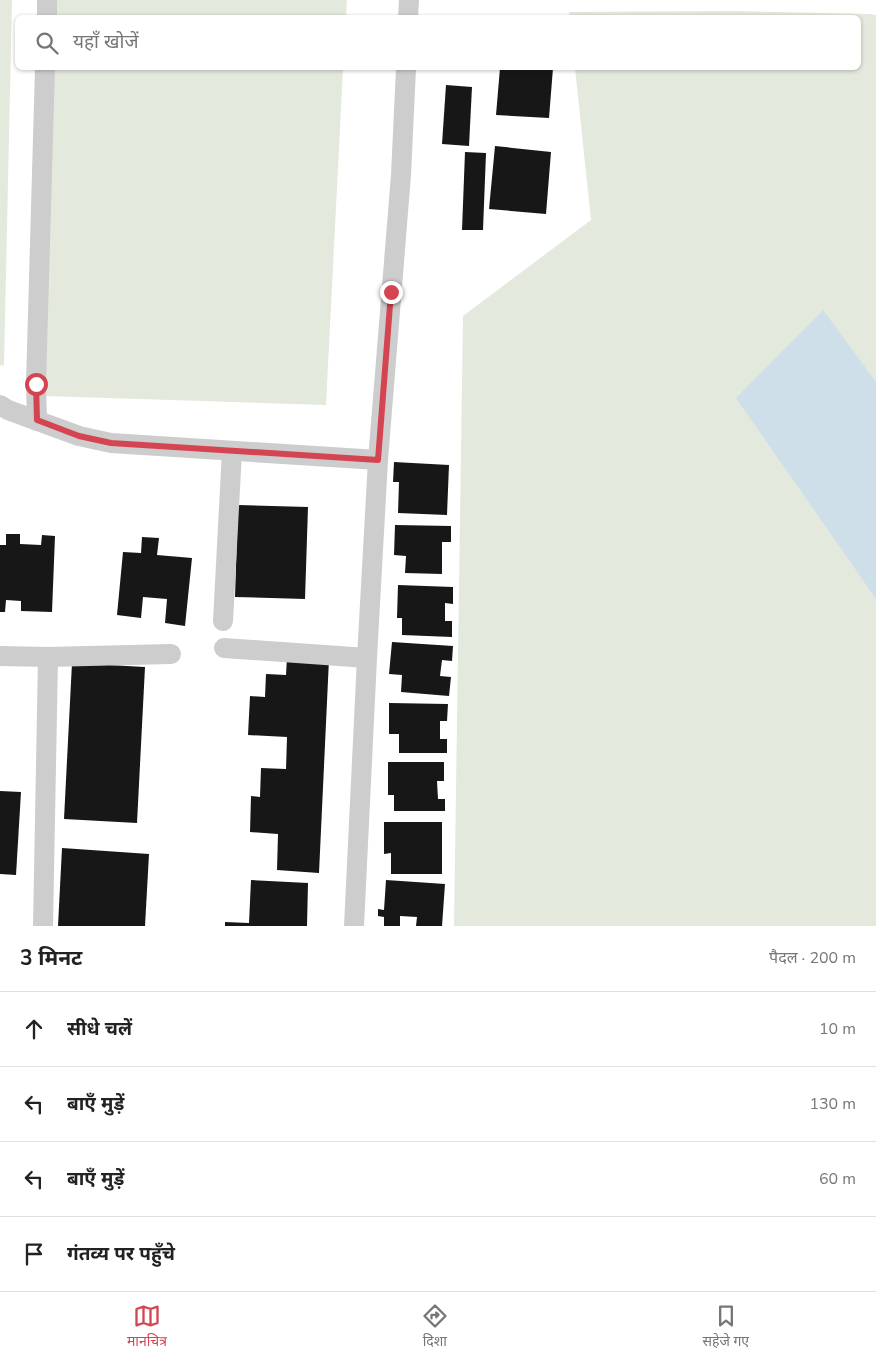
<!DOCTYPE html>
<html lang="hi">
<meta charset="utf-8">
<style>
:root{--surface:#fff;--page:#f2f2f2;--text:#222;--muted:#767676;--line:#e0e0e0;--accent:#d54551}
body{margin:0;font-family:"Nunito Sans","Noto Sans Devanagari",sans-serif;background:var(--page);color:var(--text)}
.stop{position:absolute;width:15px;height:15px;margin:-11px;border:4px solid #d54551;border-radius:50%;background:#fff}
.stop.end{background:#d54551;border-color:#fff;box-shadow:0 1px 5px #0008}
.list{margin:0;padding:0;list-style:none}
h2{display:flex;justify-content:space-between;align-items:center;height:65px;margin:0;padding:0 20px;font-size:21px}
h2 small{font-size:16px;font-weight:400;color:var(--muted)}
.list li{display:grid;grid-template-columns:32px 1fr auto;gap:15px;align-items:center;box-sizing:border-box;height:75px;padding:0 20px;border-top:1px solid var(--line)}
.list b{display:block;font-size:19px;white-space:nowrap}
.list em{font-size:16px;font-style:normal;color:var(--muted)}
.icon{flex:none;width:28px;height:28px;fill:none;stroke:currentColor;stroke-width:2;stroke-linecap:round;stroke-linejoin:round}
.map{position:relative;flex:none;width:876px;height:926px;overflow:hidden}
.search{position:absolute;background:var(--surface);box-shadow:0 1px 4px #0004;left:15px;right:15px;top:15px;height:55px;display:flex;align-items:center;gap:12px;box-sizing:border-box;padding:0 18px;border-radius:8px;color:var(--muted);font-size:19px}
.sheet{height:365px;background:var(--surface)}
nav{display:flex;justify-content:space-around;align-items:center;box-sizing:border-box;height:70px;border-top:1px solid var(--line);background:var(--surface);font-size:14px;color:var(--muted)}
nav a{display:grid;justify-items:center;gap:2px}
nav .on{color:var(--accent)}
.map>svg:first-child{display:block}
.green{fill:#e4e9dd}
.water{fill:#cedfea}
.building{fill:#171717}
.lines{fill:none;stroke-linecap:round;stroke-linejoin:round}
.minor{stroke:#cdcdcd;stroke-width:20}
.route{stroke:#d54551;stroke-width:6}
</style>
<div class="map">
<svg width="876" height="926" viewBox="0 0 876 926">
<rect width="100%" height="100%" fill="#fff"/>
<!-- green -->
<g class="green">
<polygon points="0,0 12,0 4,365 0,366"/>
<polygon points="51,0 347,0 346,17 51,18"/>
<polygon points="733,11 869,14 876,15 876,926 454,926 463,316 591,220 575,68 858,68 858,18 570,18 569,12"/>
<polygon points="50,68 343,68 326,405 45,396"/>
</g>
<!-- water -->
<polygon class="water" points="823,310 876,382 876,599 736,398"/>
<!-- building -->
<g class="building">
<polygon points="500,68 553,68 549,118 496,115"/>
<polygon points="446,85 472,87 469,146 442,144"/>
<polygon points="495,146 551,152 546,214 489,209"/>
<polygon points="465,152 486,153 483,230 462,230"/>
<polygon points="394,462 449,465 447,515 398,513 399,482 393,482"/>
<polygon points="238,505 308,507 305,599 235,597"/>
<polygon points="395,525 451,526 451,542 442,542 442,574 405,573 406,556 394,555"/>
<polygon points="6,534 20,534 20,544 41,545 42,535 55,536 52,612 21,611 21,601 6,600 5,612 0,612 0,545 6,545"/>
<polygon points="142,537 159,538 157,555 192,558 185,626 165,623 167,599 143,597 141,618 117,615 123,552 141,553"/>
<polygon points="398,585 453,587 453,604 445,603 445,621 452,621 452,637 402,635 402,618 397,618"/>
<polygon points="392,642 453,646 452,661 442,660 440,676 451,677 449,696 401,692 402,675 389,674"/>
<polygon points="287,657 329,659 319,873 277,870 278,834 250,832 251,796 260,797 261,768 286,769 287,737 248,735 250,696 265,697 266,674 286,675"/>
<polygon points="72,663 145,667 137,823 64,819"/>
<polygon points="389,703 448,704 447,721 440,721 440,739 447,739 447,753 399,753 399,734 389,734"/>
<polygon points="388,762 444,762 444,781 437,781 438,799 445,799 445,811 394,811 394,795 388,795"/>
<polygon points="0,791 21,792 16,875 0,874"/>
<polygon points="384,822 442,822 442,874 391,874 391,853 384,854"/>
<polygon points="62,848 149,854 145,926 58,926"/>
<polygon points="251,880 308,883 307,926 225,926 225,922 249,923"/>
<polygon points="386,880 445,884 442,926 416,926 417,917 400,916 400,926 384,926 384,917 378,916 378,909 384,910"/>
</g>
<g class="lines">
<!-- minor -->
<g class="minor">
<polyline points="47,18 47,0"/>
<polyline points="408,18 409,0"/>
<polyline points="0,405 8,410 79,436 111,443 378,460"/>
<polyline points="37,421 36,384 45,68"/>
<polyline points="223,621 232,451"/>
<polyline points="224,648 367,658"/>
<polyline points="0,656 48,657 171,654"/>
<polyline points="43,926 48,657"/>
<polyline points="354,926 367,658 378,460 401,175 406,68"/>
</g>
</g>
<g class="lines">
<!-- route -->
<polyline class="route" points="36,384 37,420 79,436 111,443 378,460 391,292"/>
</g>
</svg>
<div class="stop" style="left:36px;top:384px"></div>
<div class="stop end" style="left:391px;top:292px"></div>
<div class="search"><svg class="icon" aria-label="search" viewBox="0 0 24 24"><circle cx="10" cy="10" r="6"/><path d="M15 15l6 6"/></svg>यहाँ खोजें</div>
</div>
<section class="sheet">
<h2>3 मिनट<small>पैदल · 200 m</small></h2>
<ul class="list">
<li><svg class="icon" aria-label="ahead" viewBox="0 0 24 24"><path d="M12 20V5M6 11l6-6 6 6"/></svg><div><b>सीधे चलें</b></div><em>10 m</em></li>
<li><svg class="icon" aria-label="left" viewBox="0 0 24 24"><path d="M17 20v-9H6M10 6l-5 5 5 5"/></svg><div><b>बाएँ मुड़ें</b></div><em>130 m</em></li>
<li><svg class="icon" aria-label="left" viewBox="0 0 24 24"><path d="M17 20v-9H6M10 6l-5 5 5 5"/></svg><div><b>बाएँ मुड़ें</b></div><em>60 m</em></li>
<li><svg class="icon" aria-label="arrive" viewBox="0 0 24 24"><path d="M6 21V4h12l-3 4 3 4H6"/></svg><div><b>गंतव्य पर पहुँचे</b></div></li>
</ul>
</section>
<nav>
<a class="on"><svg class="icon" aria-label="map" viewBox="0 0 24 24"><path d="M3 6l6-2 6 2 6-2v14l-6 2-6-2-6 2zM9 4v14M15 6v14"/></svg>मानचित्र</a>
<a><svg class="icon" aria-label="directions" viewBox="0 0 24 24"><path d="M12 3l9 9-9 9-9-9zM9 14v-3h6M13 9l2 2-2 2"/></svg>दिशा</a>
<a><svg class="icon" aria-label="saved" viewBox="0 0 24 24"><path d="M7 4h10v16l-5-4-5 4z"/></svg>सहेजे गए</a>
</nav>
